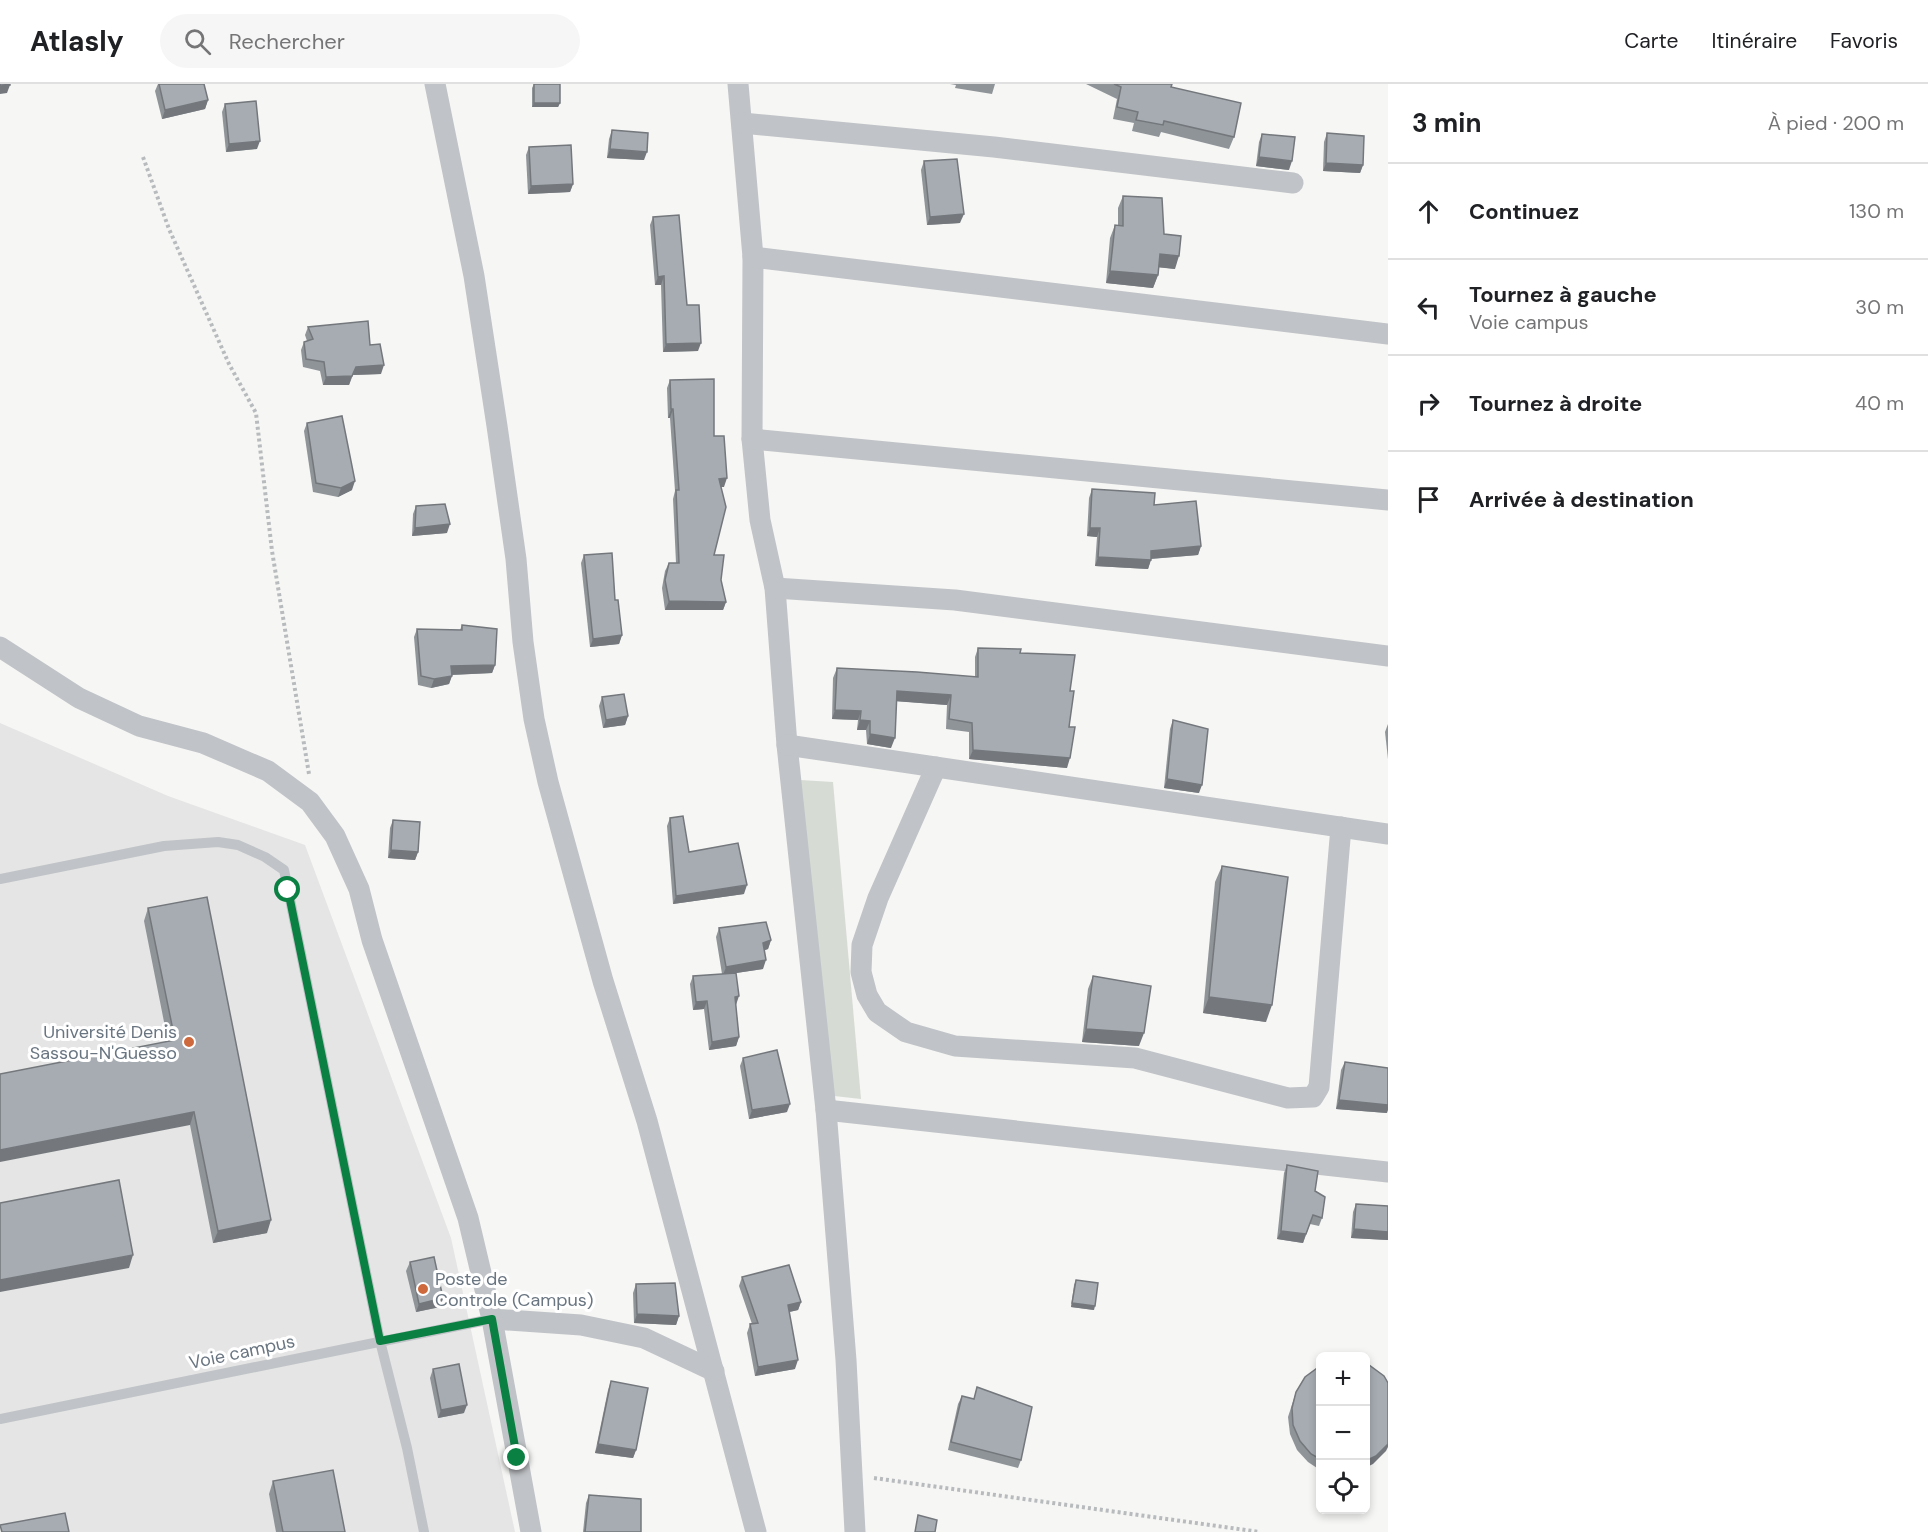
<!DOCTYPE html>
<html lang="fr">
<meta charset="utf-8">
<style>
:root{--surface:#fff;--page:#f6f6f6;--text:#202124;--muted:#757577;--line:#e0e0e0}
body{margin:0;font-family:"DM Sans",sans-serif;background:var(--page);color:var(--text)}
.controls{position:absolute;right:18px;bottom:18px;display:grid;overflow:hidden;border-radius:9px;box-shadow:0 3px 9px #0003}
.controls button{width:54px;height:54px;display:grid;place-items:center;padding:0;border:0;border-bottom:2px solid var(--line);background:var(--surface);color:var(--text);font:30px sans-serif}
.stop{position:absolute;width:18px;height:18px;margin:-14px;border:4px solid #0b8043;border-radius:50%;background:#fff}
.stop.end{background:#0b8043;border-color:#fff;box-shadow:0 2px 6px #0008}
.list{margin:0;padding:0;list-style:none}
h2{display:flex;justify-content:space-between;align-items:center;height:78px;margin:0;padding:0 24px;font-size:26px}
h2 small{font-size:20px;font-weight:400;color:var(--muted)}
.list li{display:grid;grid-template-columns:39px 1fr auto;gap:18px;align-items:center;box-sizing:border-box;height:96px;padding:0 24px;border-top:2px solid var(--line)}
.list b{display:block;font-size:22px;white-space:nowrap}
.list p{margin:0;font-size:20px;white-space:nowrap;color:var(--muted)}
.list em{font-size:20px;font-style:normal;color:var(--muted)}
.icon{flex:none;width:33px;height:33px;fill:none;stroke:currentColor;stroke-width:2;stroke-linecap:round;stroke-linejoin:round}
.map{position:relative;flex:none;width:1388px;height:1448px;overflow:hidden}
header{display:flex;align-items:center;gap:36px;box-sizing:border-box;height:84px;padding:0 30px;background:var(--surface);border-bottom:2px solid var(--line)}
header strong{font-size:28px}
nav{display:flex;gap:33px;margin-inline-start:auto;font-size:21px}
.search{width:420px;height:54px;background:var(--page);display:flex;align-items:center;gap:15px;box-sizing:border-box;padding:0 21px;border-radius:33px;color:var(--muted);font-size:22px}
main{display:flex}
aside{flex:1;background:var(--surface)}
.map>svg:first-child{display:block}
.built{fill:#e4e5e4}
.green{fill:#d6dbd4}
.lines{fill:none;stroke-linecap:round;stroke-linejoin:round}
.path{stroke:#b8bbbd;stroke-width:4;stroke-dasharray:3 3;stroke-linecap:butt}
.service{stroke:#c0c3c7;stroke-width:10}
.minor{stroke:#c0c3c7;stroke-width:21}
.wall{fill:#8f9499}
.shaded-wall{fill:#74787d}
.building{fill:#a6acb2;stroke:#74787d;stroke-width:1.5}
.route{stroke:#0b8043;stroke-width:8}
.poi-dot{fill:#ce693d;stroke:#fff;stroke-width:2}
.labels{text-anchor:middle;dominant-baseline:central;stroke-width:6;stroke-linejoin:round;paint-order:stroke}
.poi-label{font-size:18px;fill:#697581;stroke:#fff;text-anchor:end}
.street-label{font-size:18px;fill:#697581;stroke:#fff}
</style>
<header>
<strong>Atlasly</strong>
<div class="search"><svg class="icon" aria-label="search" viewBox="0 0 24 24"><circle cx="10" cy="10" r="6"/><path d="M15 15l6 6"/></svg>Rechercher</div>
<nav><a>Carte</a><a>Itinéraire</a><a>Favoris</a></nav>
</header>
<main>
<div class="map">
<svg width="1388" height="1448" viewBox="0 0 1388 1448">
<rect width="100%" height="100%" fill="#f6f6f4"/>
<!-- built -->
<polygon class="built" points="0,639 168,712 305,761 451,1154 515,1448 0,1448"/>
<!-- green -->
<polygon class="green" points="800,696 833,698 861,1015 834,1012"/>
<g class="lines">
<!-- path -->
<g class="path">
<polyline points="143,73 169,145 229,280 256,329 272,467 309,690"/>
<polyline points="874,1394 1260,1448"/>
</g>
<!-- service -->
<g class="service">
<polyline points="0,795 164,762 218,758 238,761 265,773 284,786 380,1257 407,1364 424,1448"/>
<polyline points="0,1335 492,1235"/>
</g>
<!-- minor -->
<g class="minor">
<polyline points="435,0 474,192 497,342 516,475 523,558 534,635 548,698 603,897 647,1037 756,1448"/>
<polyline points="738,0 753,173 752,355 760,436 775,504 787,661 826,1026 846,1276 855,1448"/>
<polyline points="742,39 994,63 1293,99"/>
<polyline points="753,173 1388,250"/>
<polyline points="752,355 1388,416"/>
<polyline points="775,504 955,516 1388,572"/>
<polyline points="0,563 79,614 139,642 203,659 268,687 310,718 335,752 359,805 372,856 468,1134 492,1235 581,1241 644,1254 714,1287"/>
<polyline points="787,661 1388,750"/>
<polyline points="936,683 878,814 862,861 861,888 867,911 877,928 906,948 955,962 1135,974 1288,1014 1313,1013 1319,1003 1341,743"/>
<polyline points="826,1026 1388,1088"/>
<polyline points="492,1235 531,1448"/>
</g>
</g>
<!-- wall -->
<g class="wall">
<polygon points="158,0 204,0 208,16 205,25 162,35 155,7"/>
<polygon points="534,0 560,19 558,23 532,23 532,4"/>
<polygon points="950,0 995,0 992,10 955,4 956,1"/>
<polygon points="1086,0 1172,0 1171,3 1234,53 1229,65 1161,48 1159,53 1132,47 1134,39 1113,35 1117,15"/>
<polygon points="225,20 257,65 226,68 222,28"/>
<polygon points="612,46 644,76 607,74 609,55"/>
<polygon points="1327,49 1363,81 1360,89 1323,87 1324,58"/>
<polygon points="1262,50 1289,86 1256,82 1259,58"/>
<polygon points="529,63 573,100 570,108 528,110 526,71"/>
<polygon points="924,77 960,139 927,141 921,86"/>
<polygon points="1123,112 1164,150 1175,185 1159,183 1158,191 1153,204 1106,199 1110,154 1115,141 1118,142 1118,124"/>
<polygon points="653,133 687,221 698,267 663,268 661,201 655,201 650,141"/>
<polygon points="308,243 370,261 381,290 353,291 349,301 323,301 320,287 303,283 301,266 304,258 307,257 305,251"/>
<polygon points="670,296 714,352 724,403 721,403 714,471 726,518 723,526 665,526 662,504 665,487 669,479 676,479 673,415 675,407 670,334 668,334 667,304"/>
<polygon points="307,339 352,406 338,413 313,408 304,347"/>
<polygon points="1092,405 1154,421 1201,462 1198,471 1151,475 1148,485 1095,482 1097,453 1087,452 1089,414"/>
<polygon points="416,422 447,449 412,452 413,430"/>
<polygon points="584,471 615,516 622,551 619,560 590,563 581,479"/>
<polygon points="462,541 495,581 492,589 452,591 449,600 431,604 418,601 414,553 417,545 460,546"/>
<polygon points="978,564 1020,569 1070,607 1067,684 969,675 969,648 946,645 947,621 896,617 891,664 867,660 866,646 857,646 858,636 832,635 833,594 837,584 975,593 975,573"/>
<polygon points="602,613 628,632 625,641 603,644 599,622"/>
<polygon points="1173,636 1199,709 1164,704 1170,645"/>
<polygon points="1388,640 1388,675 1385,648"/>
<polygon points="670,734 689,768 744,810 673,820 667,742"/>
<polygon points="393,736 418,768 415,776 388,774 390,744"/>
<polygon points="1222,782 1266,938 1203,929 1215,798"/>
<polygon points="148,824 267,1149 213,1159 190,1041 168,958 144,837"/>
<polygon points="719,844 771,856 768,865 764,866 763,885 736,889 736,921 739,953 736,962 709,966 704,925 693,926 690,900 693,892 722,890 716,853"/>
<polygon points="1093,892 1139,962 1082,958 1088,905"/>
<polygon points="743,974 787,1028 749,1035 740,982"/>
<polygon points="1345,978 1387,1029 1336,1025 1341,986"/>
<polygon points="1287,1081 1315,1107 1322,1134 1319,1142 1310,1140 1303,1159 1277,1155 1284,1089"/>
<polygon points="1356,1120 1388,1122 1388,1156 1351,1154 1353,1128"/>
<polygon points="410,1178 443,1214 440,1223 416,1228 406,1187"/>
<polygon points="742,1193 801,1218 798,1226 789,1228 795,1285 755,1292 747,1249 750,1240 752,1240 739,1202"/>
<polygon points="1076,1196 1094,1226 1071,1223 1074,1201"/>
<polygon points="636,1200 679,1232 676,1241 634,1239 633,1209"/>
<polygon points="1320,1282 1320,1386 1308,1378 1297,1366 1290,1350 1288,1333 1296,1308"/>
<polygon points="433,1285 464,1329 438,1334 430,1294"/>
<polygon points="611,1297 636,1366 633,1374 595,1369 608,1306"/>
<polygon points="962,1312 1021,1376 1018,1384 948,1366 958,1320"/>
<polygon points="273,1397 345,1448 276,1448 269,1410"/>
<polygon points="589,1411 641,1448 583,1448 586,1419"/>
</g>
<!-- shaded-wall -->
<g class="shaded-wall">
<polygon points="10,1 7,9 0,10 0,2"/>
<polygon points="208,16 205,25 162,35 165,26"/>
<polygon points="534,19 560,19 558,23 532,23"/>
<polygon points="260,57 257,65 226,68 229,60"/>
<polygon points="610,65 647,68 644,76 607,74"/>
<polygon points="1259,73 1292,77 1289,86 1256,82"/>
<polygon points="1326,79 1363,81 1360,89 1323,87"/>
<polygon points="573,100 570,108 528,110 531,102"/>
<polygon points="964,130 960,139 927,141 930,133"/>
<polygon points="1160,170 1179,172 1175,185 1155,183"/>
<polygon points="1110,187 1158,191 1153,204 1106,199"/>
<polygon points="664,192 661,201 655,201 658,193"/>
<polygon points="701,259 698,267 663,268 666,260"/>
<polygon points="384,281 381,290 353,291 356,283"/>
<polygon points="352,292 349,301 323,301 326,293"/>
<polygon points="671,325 673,325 670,334 668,334"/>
<polygon points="727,394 724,403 716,403 719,395"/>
<polygon points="355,397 352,406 338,413 341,404"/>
<polygon points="450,440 447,449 412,452 415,444"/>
<polygon points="1090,444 1100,444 1097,453 1087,452"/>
<polygon points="1201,462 1198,471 1148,475 1151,467"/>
<polygon points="1098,473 1151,476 1148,485 1095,482"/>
<polygon points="669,517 726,518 723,526 665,526"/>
<polygon points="622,551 619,560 590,563 593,555"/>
<polygon points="495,581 492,589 448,591 451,582"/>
<polygon points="452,592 449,600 431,604 434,595"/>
<polygon points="897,607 951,611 947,621 893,617"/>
<polygon points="835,626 861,627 858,636 832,635"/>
<polygon points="628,632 625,641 603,644 606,636"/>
<polygon points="860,636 870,637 866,646 857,646"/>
<polygon points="870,650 895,654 891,664 867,660"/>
<polygon points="973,666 1070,674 1067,684 969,675"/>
<polygon points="1167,695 1202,701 1199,709 1164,704"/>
<polygon points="391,766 418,768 415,776 388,774"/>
<polygon points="747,801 744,810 673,820 676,812"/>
<polygon points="771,856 768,865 760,868 763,859"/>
<polygon points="766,876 763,885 723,891 726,883"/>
<polygon points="739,912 736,921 735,913"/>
<polygon points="1209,913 1272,921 1266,938 1203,929"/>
<polygon points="707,917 704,925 693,926 696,918"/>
<polygon points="1086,945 1144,949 1139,962 1082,958"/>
<polygon points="739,953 736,962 709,966 712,958"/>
<polygon points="1339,1016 1388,1021 1388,1026 1387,1029 1336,1025"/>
<polygon points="790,1020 787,1028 749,1035 752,1026"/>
<polygon points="194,1028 190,1041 0,1078 0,1066"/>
<polygon points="271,1136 267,1149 213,1159 218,1147"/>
<polygon points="1354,1145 1388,1148 1388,1156 1351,1154"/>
<polygon points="1281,1147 1306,1150 1303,1159 1277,1155"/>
<polygon points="133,1171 129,1184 0,1208 0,1196"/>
<polygon points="443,1214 440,1223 416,1228 419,1220"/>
<polygon points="801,1218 798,1226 785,1229 788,1221"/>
<polygon points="1072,1219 1095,1222 1094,1226 1071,1223"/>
<polygon points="637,1230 679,1232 676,1241 634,1239"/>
<polygon points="798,1276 795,1285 755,1292 758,1283"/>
<polygon points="467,1321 464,1329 438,1334 441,1326"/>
<polygon points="598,1360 636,1366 633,1374 595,1369"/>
<polygon points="1388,1360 1388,1363 1386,1367 1373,1380 1365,1384 1365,1377"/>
</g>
<!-- building -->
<g class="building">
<polygon points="0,0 10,0 10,1 0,2"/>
<polygon points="159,0 204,0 208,16 165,26"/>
<rect x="534" y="0" width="26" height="19"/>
<polygon points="1114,0 1172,0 1171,3 1241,19 1234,53 1164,37 1163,41 1136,36 1138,28 1117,23 1121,3"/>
<polygon points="256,17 260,57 229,60 225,20"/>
<polygon points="612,46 648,49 647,68 610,65"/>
<polygon points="1327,49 1364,52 1363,81 1326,79"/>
<polygon points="1262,50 1295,53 1292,77 1259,73"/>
<polygon points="571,61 573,100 531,102 529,63"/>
<polygon points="957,75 964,130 930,133 924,77"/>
<polygon points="1123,112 1162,114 1164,150 1181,152 1179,172 1160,170 1158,191 1110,187 1115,141 1123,142"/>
<polygon points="679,131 687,221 699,221 701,259 666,260 664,192 658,193 653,133"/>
<polygon points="368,237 370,261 380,260 384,281 356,283 352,292 326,293 324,278 306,275 304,258 313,255 308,243"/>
<polygon points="714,295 714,352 724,352 727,394 719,395 726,423 714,471 724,471 721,496 726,518 669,517 665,496 669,479 679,479 676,406 679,406 673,325 671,325 670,296"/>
<polygon points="342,332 355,397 341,404 316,399 307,339"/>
<polygon points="1092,405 1155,409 1154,421 1196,417 1201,462 1151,467 1151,476 1098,473 1100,444 1090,444"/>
<polygon points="445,420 450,440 415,444 416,422"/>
<polygon points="612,469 615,516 618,516 622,551 593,555 584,471"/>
<polygon points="462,541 497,545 495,581 451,582 452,592 434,595 421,592 417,545 462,546"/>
<polygon points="978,564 1021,565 1020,569 1075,571 1070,607 1074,607 1069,643 1075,643 1070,674 973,666 972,639 949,635 951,611 897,607 895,654 870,650 870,637 860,636 861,627 835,626 837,584 917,588 978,593"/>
<polygon points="624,610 628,632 606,636 602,613"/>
<polygon points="1173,636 1208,645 1202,701 1167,695"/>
<polygon points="683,732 689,768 738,759 747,801 676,812 670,734"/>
<polygon points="393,736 420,738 418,768 391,766"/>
<polygon points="1222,782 1288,793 1272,921 1209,913"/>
<polygon points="207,813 271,1136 218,1147 194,1028 0,1066 0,990 175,956 148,824"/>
<polygon points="766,838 771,856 763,859 766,876 726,883 719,844"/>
<polygon points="736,889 739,912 735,913 739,953 712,958 707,917 696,918 693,892"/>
<polygon points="1093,892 1151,902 1144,949 1086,945"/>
<polygon points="777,966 790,1020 752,1026 743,974"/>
<polygon points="1345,978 1388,984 1388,1021 1339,1016"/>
<polygon points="1287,1081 1318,1087 1315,1107 1325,1113 1322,1134 1313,1131 1306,1150 1281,1147"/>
<polygon points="119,1096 133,1171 0,1196 0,1119"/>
<polygon points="1356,1120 1388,1122 1388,1148 1354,1145"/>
<polygon points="434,1173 443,1214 419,1220 410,1178"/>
<polygon points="789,1181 801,1218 788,1221 798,1276 758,1283 750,1240 758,1239 742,1193"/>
<polygon points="1076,1196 1098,1199 1095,1222 1072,1219"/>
<polygon points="675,1199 679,1232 637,1230 636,1200"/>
<polygon points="459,1280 467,1321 441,1326 433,1285"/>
<polygon points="1365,1280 1369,1281 1384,1292 1388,1299 1388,1360 1376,1372 1365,1377"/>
<polygon points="1320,1282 1320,1375 1311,1370 1300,1357 1293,1341 1292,1324 1296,1308 1305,1293"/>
<polygon points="611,1297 648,1304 636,1366 598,1360"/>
<polygon points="977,1303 1032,1323 1021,1376 951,1358 962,1312 974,1315"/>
<polygon points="333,1386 345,1448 283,1448 273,1397"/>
<polygon points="589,1411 641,1415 641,1448 585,1448"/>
<polygon points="65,1429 69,1448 2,1448 0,1441"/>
<polygon points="918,1431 937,1436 935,1448 915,1448"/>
</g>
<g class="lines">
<!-- route -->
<polyline class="route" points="288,806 380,1257 492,1235 517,1374"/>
</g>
<!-- markers -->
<g class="poi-dot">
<circle cx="189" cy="958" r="6"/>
<circle cx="423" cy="1205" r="6"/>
</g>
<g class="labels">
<!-- poi labels -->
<g class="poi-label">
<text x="177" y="948">Université Denis<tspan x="177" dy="21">Sassou-N'Guesso</tspan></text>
<text x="435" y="1195" text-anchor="start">Poste de<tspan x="435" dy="21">Controle (Campus)</tspan></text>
</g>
<!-- street labels -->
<g class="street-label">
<text transform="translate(242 1268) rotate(-12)">Voie campus</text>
</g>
</g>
</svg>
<div class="controls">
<button>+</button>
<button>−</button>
<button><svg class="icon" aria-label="locate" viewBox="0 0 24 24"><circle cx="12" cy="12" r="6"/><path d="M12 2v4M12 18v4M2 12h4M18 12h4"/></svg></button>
</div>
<div class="stop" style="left:288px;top:806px"></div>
<div class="stop end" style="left:517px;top:1374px"></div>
</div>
<aside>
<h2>3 min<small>À pied · 200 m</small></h2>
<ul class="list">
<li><svg class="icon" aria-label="ahead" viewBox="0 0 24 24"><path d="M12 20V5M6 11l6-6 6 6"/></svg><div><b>Continuez</b></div><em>130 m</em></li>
<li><svg class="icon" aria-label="left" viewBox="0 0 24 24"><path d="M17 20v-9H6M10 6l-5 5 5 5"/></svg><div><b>Tournez à gauche</b><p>Voie campus</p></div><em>30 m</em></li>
<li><svg class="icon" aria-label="right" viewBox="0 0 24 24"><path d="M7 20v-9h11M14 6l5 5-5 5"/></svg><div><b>Tournez à droite</b></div><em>40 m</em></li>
<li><svg class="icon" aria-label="arrive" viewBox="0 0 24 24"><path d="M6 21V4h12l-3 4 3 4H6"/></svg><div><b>Arrivée à destination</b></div></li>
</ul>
</aside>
</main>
